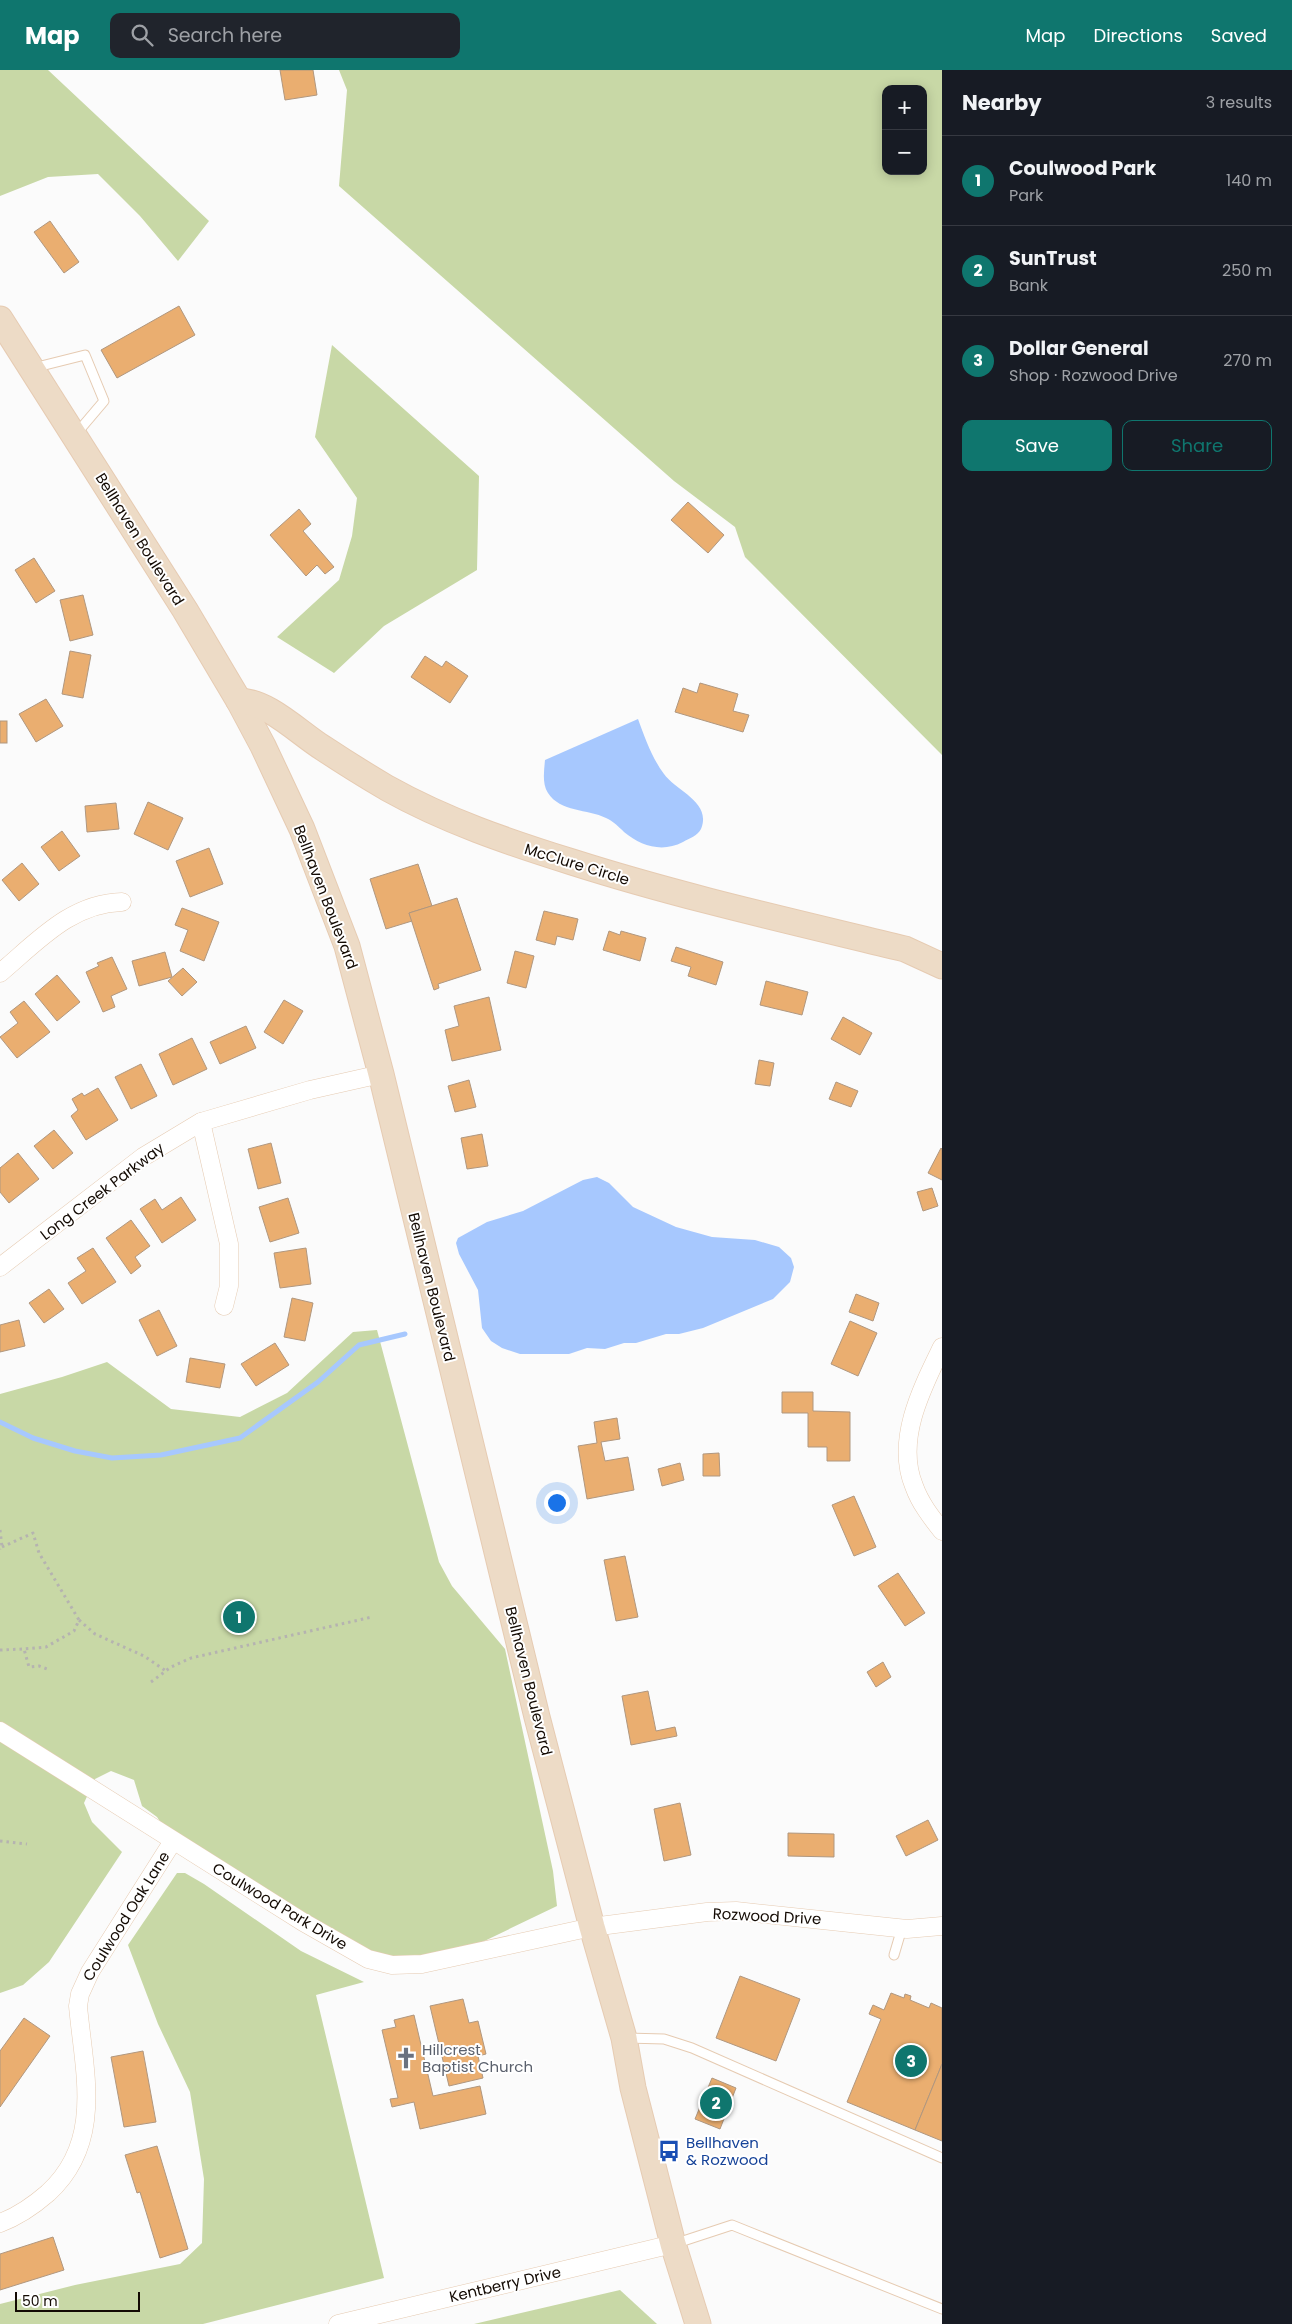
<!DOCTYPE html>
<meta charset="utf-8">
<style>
:root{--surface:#171b24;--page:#20242c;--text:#f1f3f6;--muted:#9ea1a6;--line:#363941;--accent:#0f766e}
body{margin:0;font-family:Poppins,sans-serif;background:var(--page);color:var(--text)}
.controls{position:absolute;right:15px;top:15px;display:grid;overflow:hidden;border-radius:10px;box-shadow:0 2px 12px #0003}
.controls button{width:45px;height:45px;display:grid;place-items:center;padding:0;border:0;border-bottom:1px solid var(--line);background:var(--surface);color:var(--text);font:25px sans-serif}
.scale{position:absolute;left:15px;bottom:12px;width:125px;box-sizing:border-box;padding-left:5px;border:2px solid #130a03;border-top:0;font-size:14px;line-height:18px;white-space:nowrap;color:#130a03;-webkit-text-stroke:4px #fff;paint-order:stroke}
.you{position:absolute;left:556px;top:1432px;width:18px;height:18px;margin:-12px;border:4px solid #fff;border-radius:50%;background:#1a73e8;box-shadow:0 0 0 8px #1a73e833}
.badge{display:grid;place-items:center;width:32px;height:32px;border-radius:50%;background:var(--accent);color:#fff;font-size:16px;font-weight:700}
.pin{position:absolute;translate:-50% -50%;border:2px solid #fff;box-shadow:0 1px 5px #0006}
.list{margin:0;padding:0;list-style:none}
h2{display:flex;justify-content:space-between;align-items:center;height:65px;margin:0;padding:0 20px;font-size:21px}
h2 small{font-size:16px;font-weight:400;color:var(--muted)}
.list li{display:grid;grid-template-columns:32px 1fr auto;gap:15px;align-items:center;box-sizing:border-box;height:90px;padding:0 20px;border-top:1px solid var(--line)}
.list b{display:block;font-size:19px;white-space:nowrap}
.list p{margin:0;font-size:16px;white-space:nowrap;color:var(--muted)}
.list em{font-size:16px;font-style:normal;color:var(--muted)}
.actions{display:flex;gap:10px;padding:15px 20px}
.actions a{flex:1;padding:11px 0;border:1px solid var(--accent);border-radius:10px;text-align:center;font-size:18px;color:var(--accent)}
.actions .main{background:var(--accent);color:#fff}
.icon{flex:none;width:28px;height:28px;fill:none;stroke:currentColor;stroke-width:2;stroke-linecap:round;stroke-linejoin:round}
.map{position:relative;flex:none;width:942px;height:2254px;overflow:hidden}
header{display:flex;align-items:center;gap:30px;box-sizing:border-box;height:70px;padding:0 25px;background:var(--accent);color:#fff}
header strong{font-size:24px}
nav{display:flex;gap:28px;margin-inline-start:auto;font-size:18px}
.search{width:350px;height:45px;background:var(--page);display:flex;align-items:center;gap:12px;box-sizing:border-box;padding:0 18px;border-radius:10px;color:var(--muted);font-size:19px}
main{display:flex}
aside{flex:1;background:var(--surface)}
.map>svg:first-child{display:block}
.green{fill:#c8d8a6;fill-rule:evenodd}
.water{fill:#a7c8fe}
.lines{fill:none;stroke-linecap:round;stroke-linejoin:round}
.stream{stroke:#a7c8fe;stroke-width:5}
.building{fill:#eaae70;stroke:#b0977f}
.lane-casing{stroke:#e6cbb2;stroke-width:11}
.street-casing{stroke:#e6cbb2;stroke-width:19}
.secondary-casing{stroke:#e6cbb2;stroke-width:27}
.path{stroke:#b5b3b0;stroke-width:3;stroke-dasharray:2.5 4;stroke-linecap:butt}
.lane{stroke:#fff;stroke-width:9}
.street{stroke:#fff;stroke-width:18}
.secondary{stroke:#eddbc6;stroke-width:25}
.labels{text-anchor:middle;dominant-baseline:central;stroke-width:4;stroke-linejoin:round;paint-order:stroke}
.street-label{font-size:15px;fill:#130a03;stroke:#fff}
.worship-label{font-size:15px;fill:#5b616d;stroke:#fff;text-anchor:start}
.transit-label{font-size:15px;fill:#164399;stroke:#fff;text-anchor:start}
</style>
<header>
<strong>Map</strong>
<div class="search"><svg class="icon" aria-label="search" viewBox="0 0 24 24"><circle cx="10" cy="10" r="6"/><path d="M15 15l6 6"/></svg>Search here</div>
<nav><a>Map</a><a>Directions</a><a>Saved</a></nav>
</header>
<main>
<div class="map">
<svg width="942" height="2254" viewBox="0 0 942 2254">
<rect width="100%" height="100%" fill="#fbfbfb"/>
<!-- green -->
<g class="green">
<polygon points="0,0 48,0 209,151 178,191 140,146 98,104 48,107 0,126"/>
<path d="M339,0H942V685L745,487L735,457L674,411L339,116L347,20ZM886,19H923V101H886Z"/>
<polygon points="332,275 479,406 477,500 384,556 334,603 277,567 339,510 352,466 357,428 315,367"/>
<polygon points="377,1260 439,1492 452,1516 505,1579 553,1801 557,1836 447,1889 392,1895 173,1771 157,1747 142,1736 134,1710 111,1701 95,1709 84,1733 92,1752 122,1782 49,1892 23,1915 0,1923 0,1324 62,1307 107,1292 171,1339 240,1347 287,1323 353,1262"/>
<polygon points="177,1803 185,1803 204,1814 301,1881 364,1912 316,1925 384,2208 203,2254 0,2254 0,2234 75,2215 180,2194 202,2173 204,2109 190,2022 158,1954 128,1875"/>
<polygon points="620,2220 657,2254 474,2254"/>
</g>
<!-- water -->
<g class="water">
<path d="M638,649C645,668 652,688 664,704C676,721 712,732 701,759C697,766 690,768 683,772C662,783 641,776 624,762C619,757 613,751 606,748C588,739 560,742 548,723C542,714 544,701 545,690Z"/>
<polygon points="597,1107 609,1113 633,1137 676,1157 712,1167 755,1170 779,1177 791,1188 794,1197 790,1212 773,1229 703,1258 679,1264 666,1264 636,1273 624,1273 605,1279 587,1278 569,1284 520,1284 502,1278 491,1271 482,1258 478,1220 459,1184 456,1173 458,1168 487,1152 523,1141 583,1110"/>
</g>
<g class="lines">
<!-- stream -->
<polyline class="stream" points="0,1352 33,1368 75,1381 112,1388 161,1385 240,1368 318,1312 359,1275 405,1264"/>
</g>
<!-- building -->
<g class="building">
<polygon points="280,0 313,0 317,25 285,30"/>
<polygon points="50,151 79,192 64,203 34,162"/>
<polygon points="179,236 195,265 117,308 101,280"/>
<polygon points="688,432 724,465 708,483 671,450"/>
<polygon points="299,439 311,454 303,461 334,497 325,504 317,495 306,506 270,465"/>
<polygon points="34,488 55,521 36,533 15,500"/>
<polygon points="83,525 93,565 70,571 60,530"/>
<polygon points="70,581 91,585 83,628 62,624"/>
<polygon points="425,586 442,597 446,591 468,606 450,633 411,607"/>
<polygon points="700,613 738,624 733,641 749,645 743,662 675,642 683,618 697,623"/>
<polygon points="46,629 63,656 36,672 19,644"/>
<rect x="0" y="651" width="7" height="22"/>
<polygon points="148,732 183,748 168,780 134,764"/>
<polygon points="116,733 119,759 87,762 85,736"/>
<polygon points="62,761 80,786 59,801 41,777"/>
<polygon points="209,778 223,814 190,827 176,791"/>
<polygon points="22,793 39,814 19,831 2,810"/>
<polygon points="418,794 432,836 409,843 412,851 386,859 370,809"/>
<polygon points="457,828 481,900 438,914 439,918 434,920 409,843"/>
<polygon points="182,838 219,852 204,891 180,881 188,860 175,855"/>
<polygon points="544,841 578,849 573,870 557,866 555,875 536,870"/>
<polygon points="609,861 620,865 621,861 646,868 640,891 603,880"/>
<polygon points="676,877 723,892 716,915 688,906 691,897 671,891"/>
<polygon points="515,881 534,886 526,918 507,913"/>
<polygon points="165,882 172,907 139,916 132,891"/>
<polygon points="112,887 127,919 111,926 115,937 103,942 86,902 99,896 97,893"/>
<polygon points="183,898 197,912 182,926 168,911"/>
<polygon points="57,905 80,932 57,951 35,924"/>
<polygon points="766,911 808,922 802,945 760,935"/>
<polygon points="489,927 501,980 452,991 445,960 459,956 454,936"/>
<polygon points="284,930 303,941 283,974 264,962"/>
<polygon points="24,931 50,962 17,988 0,967 18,953 10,942"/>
<polygon points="843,947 872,963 860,985 831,969"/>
<polygon points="246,956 256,978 220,994 210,972"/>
<polygon points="192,968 207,999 173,1015 159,984"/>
<polygon points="759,990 774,993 770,1016 755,1014"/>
<polygon points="141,994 157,1026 131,1039 115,1007"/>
<polygon points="469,1010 476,1037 455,1042 448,1016"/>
<polygon points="836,1012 858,1021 851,1037 829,1029"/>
<polygon points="98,1018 118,1050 86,1070 71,1046 78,1040 72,1029 82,1023 84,1026"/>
<polygon points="54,1060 73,1083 53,1099 34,1076"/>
<polygon points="482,1064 488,1096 467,1099 461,1068"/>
<polygon points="271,1073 281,1113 258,1119 248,1079"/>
<polygon points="941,1078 942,1079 942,1110 928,1103"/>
<polygon points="18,1083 39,1109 9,1133 0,1122 0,1098"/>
<polygon points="932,1118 938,1136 923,1141 917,1122"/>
<polygon points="181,1127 196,1150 162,1173 140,1139 155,1129 162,1140"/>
<polygon points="288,1128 299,1163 270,1172 259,1137"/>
<polygon points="131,1150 150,1176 135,1187 141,1196 131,1204 106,1168"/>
<polygon points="93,1178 116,1212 82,1234 68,1213 86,1201 77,1188"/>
<polygon points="306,1178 311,1214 280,1218 274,1183"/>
<polygon points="49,1219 64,1239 44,1253 29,1233"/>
<polygon points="856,1224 879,1233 873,1251 849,1242"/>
<polygon points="292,1228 313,1233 305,1271 284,1267"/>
<polygon points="159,1240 177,1276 157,1286 139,1250"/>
<polygon points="19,1250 25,1276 0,1282 0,1255"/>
<polygon points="850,1251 877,1263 858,1306 831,1294"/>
<polygon points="275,1273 289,1295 256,1316 241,1294"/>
<polygon points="190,1288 225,1294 220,1318 186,1312"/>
<polygon points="782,1322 813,1322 813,1341 850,1342 850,1391 827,1391 827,1377 808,1377 808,1343 782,1343"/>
<polygon points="617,1348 620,1369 601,1372 605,1391 628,1387 634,1420 587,1429 578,1376 597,1373 594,1352"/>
<polygon points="719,1383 720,1406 703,1406 703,1384"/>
<polygon points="680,1393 684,1410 662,1416 658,1399"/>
<polygon points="854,1426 876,1477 854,1486 832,1435"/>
<polygon points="625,1486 638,1547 616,1551 604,1490"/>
<polygon points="898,1503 925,1543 905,1556 878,1516"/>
<polygon points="883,1592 891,1607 876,1617 867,1602"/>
<polygon points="648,1621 656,1661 675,1657 677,1666 631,1675 622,1626"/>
<polygon points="680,1733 691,1785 664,1791 654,1739"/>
<polygon points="928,1750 938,1770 906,1786 896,1766"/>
<polygon points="788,1763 834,1764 834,1787 788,1786"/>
<polygon points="740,1906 800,1929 776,1991 716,1968"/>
<polygon points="891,1923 904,1928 905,1924 911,1926 910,1930 929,1938 931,1933 942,1938 942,1994 915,2060 847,2032 881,1949 869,1944 873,1935 884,1940"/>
<polygon points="463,1929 469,1953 478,1951 486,1984 478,1986 483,2008 449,2016 430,1936"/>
<polygon points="414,1945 433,2026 480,2016 486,2044 420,2059 414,2032 392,2037 390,2029 398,2028 382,1960 396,1957 394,1950"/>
<polygon points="24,1948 50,1966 0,2037 0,1981"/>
<polygon points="143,1981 156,2052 124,2057 111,1987"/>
<polygon points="942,1994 942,2071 915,2060"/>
<polygon points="712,2008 736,2018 720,2059 695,2049"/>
<polygon points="157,2076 188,2179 160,2188 140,2122 137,2123 125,2085"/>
<polygon points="53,2167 64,2200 0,2220 0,2184"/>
</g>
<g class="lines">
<!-- lane casing -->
<g class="lane-casing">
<g id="lane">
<polyline points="33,298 85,285 104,331 76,364"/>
<polyline points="894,1885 902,1858"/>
<polyline points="626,1968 664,1969 692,1978 942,2088"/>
<polyline points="674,2174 732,2155 942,2239"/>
</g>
</g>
<!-- street casing -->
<g class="street-casing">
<g id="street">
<path d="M0,903C37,872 71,833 122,832"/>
<polyline points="201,1052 229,1174 229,1216 224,1236"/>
<polyline points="0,1197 143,1087 201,1052 310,1020 381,1004"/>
<path d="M942,1277C922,1318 895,1370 914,1416C920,1433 931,1447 942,1461"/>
<polyline points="0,1661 303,1852 368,1889 392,1895 422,1894 592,1857 707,1842 736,1841 907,1859 942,1856"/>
<path d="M0,2153C19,2146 33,2136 48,2123C104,2072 84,2002 78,1936L80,1924L90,1902L173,1771"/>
<polyline points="338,2254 673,2174"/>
</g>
</g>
<!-- secondary casing -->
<g class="secondary-casing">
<g id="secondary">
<polyline points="0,249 185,540 239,631 263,676 302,759 347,876 381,1004 537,1647 592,1857 624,1968 633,2018 673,2174 698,2254"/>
<path d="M239,631C268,631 299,663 323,678C344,692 365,705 387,718C446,751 508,772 572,792C682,827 794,852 905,879L942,896"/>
</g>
</g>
<!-- path -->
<g class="path">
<polyline points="0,1460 2,1477 0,1479"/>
<polyline points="2,1477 33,1463 39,1483 79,1550 74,1561 46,1577 24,1579"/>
<polyline points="79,1550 95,1564 144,1586 166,1601"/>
<polyline points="0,1580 24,1579 29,1597 39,1596 47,1599"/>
<polyline points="151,1612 171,1597 191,1588 372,1547"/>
<polyline points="0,1771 27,1774"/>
</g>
<!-- lane -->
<use href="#lane" class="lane"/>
<!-- street -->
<use href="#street" class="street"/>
<!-- secondary -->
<use href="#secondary" class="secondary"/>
</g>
<!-- icons -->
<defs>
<g id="church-bare" transform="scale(1.725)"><path d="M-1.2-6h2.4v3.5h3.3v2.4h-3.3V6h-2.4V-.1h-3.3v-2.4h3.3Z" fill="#6b7280" stroke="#fff" stroke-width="2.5" paint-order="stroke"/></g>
<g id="bus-bare" transform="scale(1.725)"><path d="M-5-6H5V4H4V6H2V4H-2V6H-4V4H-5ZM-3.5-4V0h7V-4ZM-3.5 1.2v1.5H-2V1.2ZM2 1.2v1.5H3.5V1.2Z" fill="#1a4fb4" stroke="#fff" stroke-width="2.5" paint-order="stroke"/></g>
</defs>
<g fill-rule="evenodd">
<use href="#church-bare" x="406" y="1988"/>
<use href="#bus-bare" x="669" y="2081"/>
</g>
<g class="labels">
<!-- street labels -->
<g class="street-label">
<text transform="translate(140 469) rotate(58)">Bellhaven Boulevard</text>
<text transform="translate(577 794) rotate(17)">McClure Circle</text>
<text transform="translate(326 827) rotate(69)">Bellhaven Boulevard</text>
<text transform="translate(102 1121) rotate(-37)">Long Creek Parkway</text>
<text transform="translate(432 1217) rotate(76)">Bellhaven Boulevard</text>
<text transform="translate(529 1611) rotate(76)">Bellhaven Boulevard</text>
<text transform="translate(280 1836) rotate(31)">Coulwood Park Drive</text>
<text transform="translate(126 1846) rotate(-58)">Coulwood Oak Lane</text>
<text transform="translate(767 1846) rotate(3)">Rozwood Drive</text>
<text transform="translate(505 2214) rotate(-13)">Kentberry Drive</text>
</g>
<!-- worship labels -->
<g class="worship-label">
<text x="422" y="1979">Hillcrest<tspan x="422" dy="17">Baptist Church</tspan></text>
</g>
<!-- transit labels -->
<g class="transit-label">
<text x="686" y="2072">Bellhaven<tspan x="686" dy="17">&amp; Rozwood</tspan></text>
</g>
</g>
</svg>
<div class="controls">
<button>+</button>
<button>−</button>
</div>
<div class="scale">50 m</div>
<div class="you"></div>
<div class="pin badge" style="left:239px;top:1547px">1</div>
<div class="pin badge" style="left:716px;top:2033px">2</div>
<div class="pin badge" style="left:911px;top:1991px">3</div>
</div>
<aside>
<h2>Nearby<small>3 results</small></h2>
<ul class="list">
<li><span class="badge">1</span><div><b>Coulwood Park</b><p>Park</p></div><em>140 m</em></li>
<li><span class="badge">2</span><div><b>SunTrust</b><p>Bank</p></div><em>250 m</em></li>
<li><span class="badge">3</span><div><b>Dollar General</b><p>Shop · Rozwood Drive</p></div><em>270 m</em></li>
</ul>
<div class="actions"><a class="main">Save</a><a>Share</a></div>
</aside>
</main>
